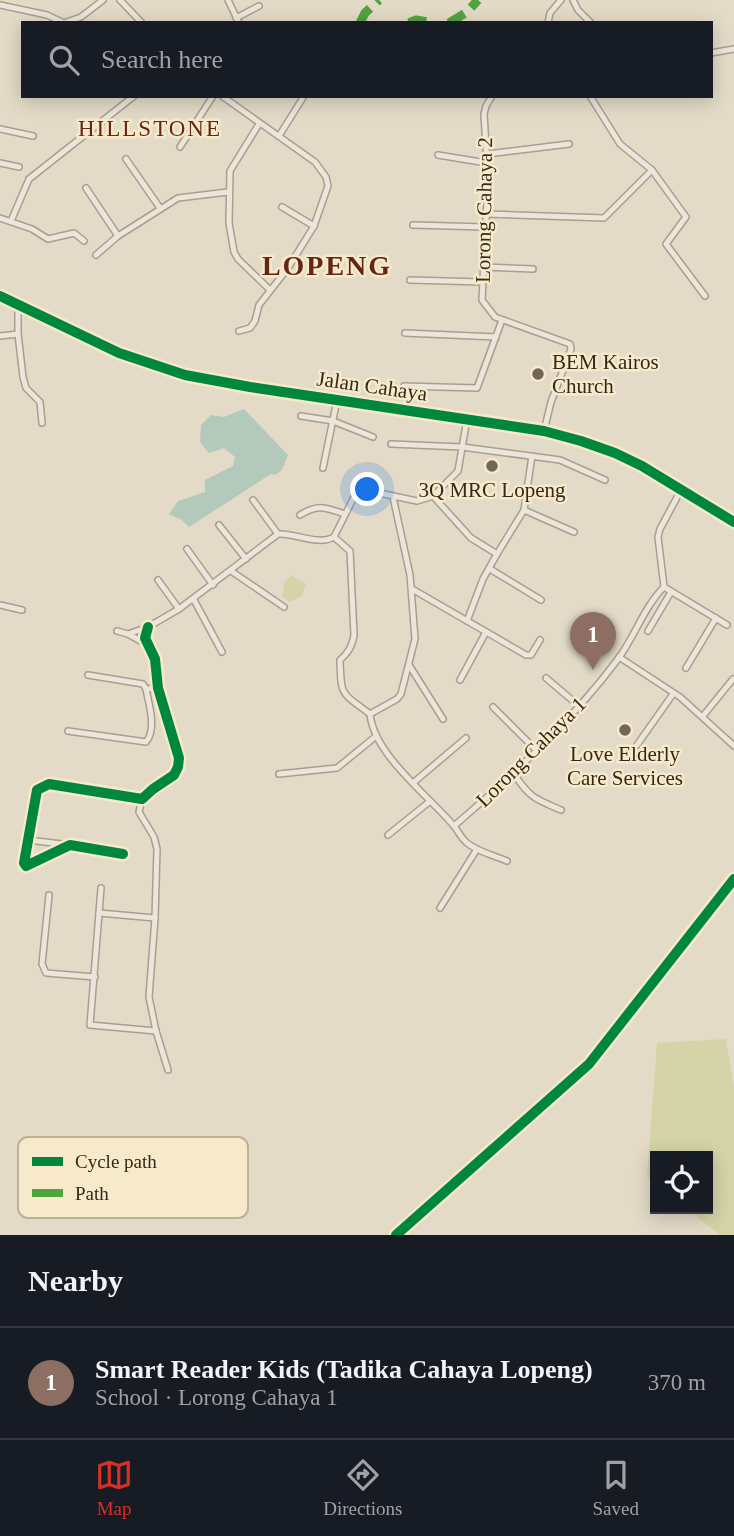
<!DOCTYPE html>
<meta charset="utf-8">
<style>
:root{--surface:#171b24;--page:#242831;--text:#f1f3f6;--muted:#9ea1a6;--line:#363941;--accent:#d93025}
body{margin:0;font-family:"Times New Roman",serif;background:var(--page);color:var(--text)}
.controls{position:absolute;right:21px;bottom:21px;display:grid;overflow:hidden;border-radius:0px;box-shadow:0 4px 18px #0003}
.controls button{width:63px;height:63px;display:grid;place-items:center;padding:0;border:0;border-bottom:2px solid var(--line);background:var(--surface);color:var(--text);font:35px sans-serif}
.you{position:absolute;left:368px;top:490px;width:24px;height:24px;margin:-18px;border:5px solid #fff;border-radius:50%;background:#1a73e8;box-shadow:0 0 0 10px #1a73e833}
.badge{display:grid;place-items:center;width:46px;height:46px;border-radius:50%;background:var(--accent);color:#fff;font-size:23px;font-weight:700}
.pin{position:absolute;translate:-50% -58px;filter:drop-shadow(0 2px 4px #0008)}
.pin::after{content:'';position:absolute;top:37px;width:24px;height:21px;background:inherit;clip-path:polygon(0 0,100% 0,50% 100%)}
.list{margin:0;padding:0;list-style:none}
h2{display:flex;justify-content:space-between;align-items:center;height:91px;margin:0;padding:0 28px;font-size:30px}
h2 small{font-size:23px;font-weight:400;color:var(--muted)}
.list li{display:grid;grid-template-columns:46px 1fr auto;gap:21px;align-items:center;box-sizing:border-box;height:112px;padding:0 28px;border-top:2px solid var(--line)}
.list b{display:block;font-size:26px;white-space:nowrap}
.list p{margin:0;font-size:23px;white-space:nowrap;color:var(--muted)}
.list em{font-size:23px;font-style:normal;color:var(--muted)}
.icon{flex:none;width:38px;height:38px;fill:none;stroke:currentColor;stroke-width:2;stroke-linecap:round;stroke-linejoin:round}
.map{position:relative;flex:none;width:734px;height:1235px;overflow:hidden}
.search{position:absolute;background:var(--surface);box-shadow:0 4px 18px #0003;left:21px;right:21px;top:21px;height:77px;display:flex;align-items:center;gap:18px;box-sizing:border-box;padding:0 24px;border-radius:0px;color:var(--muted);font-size:26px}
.sheet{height:203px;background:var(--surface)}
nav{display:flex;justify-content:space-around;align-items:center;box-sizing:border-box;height:98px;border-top:2px solid var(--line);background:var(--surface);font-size:19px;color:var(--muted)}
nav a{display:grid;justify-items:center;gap:4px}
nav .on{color:var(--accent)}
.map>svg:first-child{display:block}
.green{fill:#d4d4a8}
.water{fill:#b3c9bb}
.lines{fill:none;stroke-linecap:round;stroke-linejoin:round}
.minor-casing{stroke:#a89f91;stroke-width:8}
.tertiary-casing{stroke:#a89f91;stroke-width:10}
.minor{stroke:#ebe5da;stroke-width:5}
.tertiary{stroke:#ebe5da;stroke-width:7}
.quiet{stroke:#53a340;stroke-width:9;stroke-dasharray:18 9;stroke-linecap:butt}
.cycleway-casing{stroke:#f7eaca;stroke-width:15}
.cycleway{stroke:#00873e;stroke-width:10}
.poi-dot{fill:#736657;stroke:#f7eaca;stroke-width:2.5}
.labels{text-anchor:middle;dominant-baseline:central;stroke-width:5;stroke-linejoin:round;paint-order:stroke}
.street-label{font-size:21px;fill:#36271a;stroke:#f7eaca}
.poi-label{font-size:21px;fill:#36271a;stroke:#f7eaca}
.neighbourhood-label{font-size:23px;letter-spacing:2px;fill:#652616;stroke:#f7eaca}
.district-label{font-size:28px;font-weight:bold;letter-spacing:2px;fill:#652616;stroke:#f7eaca}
.key{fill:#f7eaca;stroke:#bdb095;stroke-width:2}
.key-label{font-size:19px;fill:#36271a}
</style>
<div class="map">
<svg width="734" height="1235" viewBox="0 0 734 1235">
<rect width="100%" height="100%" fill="#e3dbc7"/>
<!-- green -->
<g class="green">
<polygon points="291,575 306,584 302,596 290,602 282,596 284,583"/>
<polygon points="726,1039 734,1087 734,1235 720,1235 687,1209 708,1209 708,1156 655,1156 655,1183 647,1176 657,1043"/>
</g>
<!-- water -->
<polygon class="water" points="244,409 288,455 282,470 275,475 271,474 189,527 182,520 169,514 178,501 205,492 205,480 233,466 235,457 224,448 209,453 200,442 201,425 211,415 224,417"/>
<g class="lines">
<!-- minor casing -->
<g class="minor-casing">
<g id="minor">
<polyline points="120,0 142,23"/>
<polyline points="228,0 239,23"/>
<polyline points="573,0 578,10 591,23"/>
<polyline points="0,5 47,15 64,23 81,17 103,0"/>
<polyline points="236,18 259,6"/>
<polyline points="548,23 550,13 561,0"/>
<polyline points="711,53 734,49"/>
<polyline points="222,96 315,162 326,177 328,186 314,226 288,268 259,305 255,321 250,328 239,331"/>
<polyline points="492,96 486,106 484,114 488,180 482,300 495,317 570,344 571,349 551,402 544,431"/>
<polyline points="259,124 230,171 229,223 234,252 238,259 270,290"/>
<polyline points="0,129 33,136"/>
<polyline points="279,136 304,96"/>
<polyline points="180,147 213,96"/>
<polyline points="487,154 569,144"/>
<polyline points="438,155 487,163"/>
<polyline points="126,159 160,208"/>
<polyline points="0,163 19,167"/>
<polyline points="652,170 686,217 666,244 705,296"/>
<polyline points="86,188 118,236"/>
<polyline points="282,207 314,226"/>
<polyline points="486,214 604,218 652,170 620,144 590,96"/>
<polyline points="0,218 32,229 48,239 74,233 84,241"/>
<polyline points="11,221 29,179 134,96"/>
<polyline points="413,225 485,227"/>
<polyline points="96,255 118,236 178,198 228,192"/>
<polyline points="483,267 533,269"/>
<polyline points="410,280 482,282"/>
<polyline points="18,304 18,334 23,377 26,388 40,402 42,423"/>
<polyline points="405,333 496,337"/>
<polyline points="0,336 18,334"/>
<polyline points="404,386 477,388 502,320"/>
<polyline points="301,416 333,421 373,437"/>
<polyline points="391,444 462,447 560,460 605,480"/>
<polyline points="323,468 337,400"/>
<polyline points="433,496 471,538 497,554 483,579 467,621"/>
<path d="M393,497L410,575L415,639L401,694L397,699L370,714C374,755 428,795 454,826C458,831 461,838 467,843C478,852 493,855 507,861"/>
<polyline points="253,500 278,534"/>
<polyline points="524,510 574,532"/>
<path d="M300,515C319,503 326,508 345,514"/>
<polyline points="219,525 246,559"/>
<path d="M334,537L350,551L354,635C352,646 349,652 340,660C341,697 341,692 370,714"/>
<polyline points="187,549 213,585"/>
<polyline points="497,554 524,510 532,456"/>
<polyline points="490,569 541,600"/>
<polyline points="231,571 284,607"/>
<polyline points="158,580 179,609"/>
<polyline points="664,587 727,625"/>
<polyline points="412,589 526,655 531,655 540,640"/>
<polyline points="194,600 222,652"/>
<polyline points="0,605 22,610"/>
<path d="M117,631L128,634L148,627L179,609L278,534C296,533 318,546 334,537L354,497L361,493H379L417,501L433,496L458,471L467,419"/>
<polyline points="648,631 671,592"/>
<polyline points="128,634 146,644"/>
<polyline points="619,657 680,697 734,746"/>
<polyline points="409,665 443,719"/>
<polyline points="686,668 716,618"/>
<polyline points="88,675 143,684 146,689 158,688"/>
<polyline points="546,678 579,706"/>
<polyline points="460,680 486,632"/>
<polyline points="493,707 537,751"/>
<polyline points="703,716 733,679"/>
<path d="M68,731L146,742C157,729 149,705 146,689"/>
<polyline points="637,745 673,694"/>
<polyline points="279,774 337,768 375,737"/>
<path d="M514,774C530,798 535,799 561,810"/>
<polyline points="413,783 466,738"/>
<polyline points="142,799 139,812 154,837 157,849 155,918 149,997 156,1031 168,1070"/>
<path d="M454,826C513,775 571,722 618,659C635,636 644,607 664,587L658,537L660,529L681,490"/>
<polyline points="388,835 429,802"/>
<polyline points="28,840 70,845"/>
<polyline points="123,854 70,845 26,866 24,863 37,790 49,784 142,799 153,789 174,775 178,767 179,758 158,688 155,659 145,638 148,627"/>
<polyline points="49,895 42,964 46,973 95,977"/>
<polyline points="440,908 477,849"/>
<polyline points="99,913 101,888"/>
<polyline points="155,918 99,913 90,1025 156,1031"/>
</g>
</g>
<!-- tertiary casing -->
<g class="tertiary-casing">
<g id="tertiary">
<polyline points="0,296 119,353 185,375 250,387 544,431 581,441 615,453 642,466 734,522"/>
<polyline points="396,1235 589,1064 734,879"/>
</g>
</g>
<!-- minor -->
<use href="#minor" class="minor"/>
<!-- tertiary -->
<use href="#tertiary" class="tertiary"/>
<!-- quiet -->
<g class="quiet">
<polyline points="360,23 365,13 379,0"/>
<polyline points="409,23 416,20 433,23"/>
<polyline points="449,23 467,12 478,0"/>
</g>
<!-- cycleway casing -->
<g class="cycleway-casing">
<g id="cycleway">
<polyline points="0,296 119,353 185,375 250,387 544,431 581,441 615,453 642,466 734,522"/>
<polyline points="123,854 70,845 26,866 24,863 37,790 49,784 142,799 153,789 174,775 178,767 179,758 158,688 155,659 145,638 148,627"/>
<polyline points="396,1235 589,1064 734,879"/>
</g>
</g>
<!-- cycleway -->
<use href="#cycleway" class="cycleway"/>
</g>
<!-- markers -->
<g class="poi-dot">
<circle cx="538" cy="374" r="7"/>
<circle cx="492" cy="466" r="7"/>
<circle cx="625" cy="730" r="7"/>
</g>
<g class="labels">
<!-- street labels -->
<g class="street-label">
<text transform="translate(484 210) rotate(-89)">Lorong Cahaya 2</text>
<text transform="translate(372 386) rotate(8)">Jalan Cahaya</text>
<text transform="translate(531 752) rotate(-45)">Lorong Cahaya 1</text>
</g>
<!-- poi labels -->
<g class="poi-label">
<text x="552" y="362" text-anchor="start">BEM Kairos<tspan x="552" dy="24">Church</tspan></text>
<text x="492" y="490">3Q MRC Lopeng</text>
<text x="625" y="754">Love Elderly<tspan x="625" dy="24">Care Services</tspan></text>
</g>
<!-- neighbourhood labels -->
<g class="neighbourhood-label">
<text x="150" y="128">HILLSTONE</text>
</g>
<!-- district labels -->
<g class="district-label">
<text x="327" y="265">LOPENG</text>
</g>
</g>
<!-- legend -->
<rect x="18" y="1137" width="230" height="81" rx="10" class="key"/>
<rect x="32" y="1157" width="31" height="9" fill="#00873e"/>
<rect x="32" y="1189" width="31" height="8" fill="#53a340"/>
<g class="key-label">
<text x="75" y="1168">Cycle path</text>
<text x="75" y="1200">Path</text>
</g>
</svg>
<div class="controls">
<button><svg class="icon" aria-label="locate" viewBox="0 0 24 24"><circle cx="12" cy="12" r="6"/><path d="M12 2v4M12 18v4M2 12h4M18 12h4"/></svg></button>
</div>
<div class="you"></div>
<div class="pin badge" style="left:593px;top:670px;background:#8d6e63">1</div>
<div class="search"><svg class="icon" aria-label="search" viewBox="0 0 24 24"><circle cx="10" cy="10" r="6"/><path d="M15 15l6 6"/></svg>Search here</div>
</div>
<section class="sheet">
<h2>Nearby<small></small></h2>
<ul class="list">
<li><span class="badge" style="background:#8d6e63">1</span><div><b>Smart Reader Kids (Tadika Cahaya Lopeng)</b><p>School · Lorong Cahaya 1</p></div><em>370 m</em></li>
</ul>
</section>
<nav>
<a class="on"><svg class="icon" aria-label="map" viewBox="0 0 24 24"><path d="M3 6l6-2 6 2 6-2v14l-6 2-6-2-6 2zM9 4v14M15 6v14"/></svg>Map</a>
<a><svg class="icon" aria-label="directions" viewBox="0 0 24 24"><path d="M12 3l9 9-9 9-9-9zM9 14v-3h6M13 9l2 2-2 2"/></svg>Directions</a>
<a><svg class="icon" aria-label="saved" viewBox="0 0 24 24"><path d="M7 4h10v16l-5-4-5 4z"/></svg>Saved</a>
</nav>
